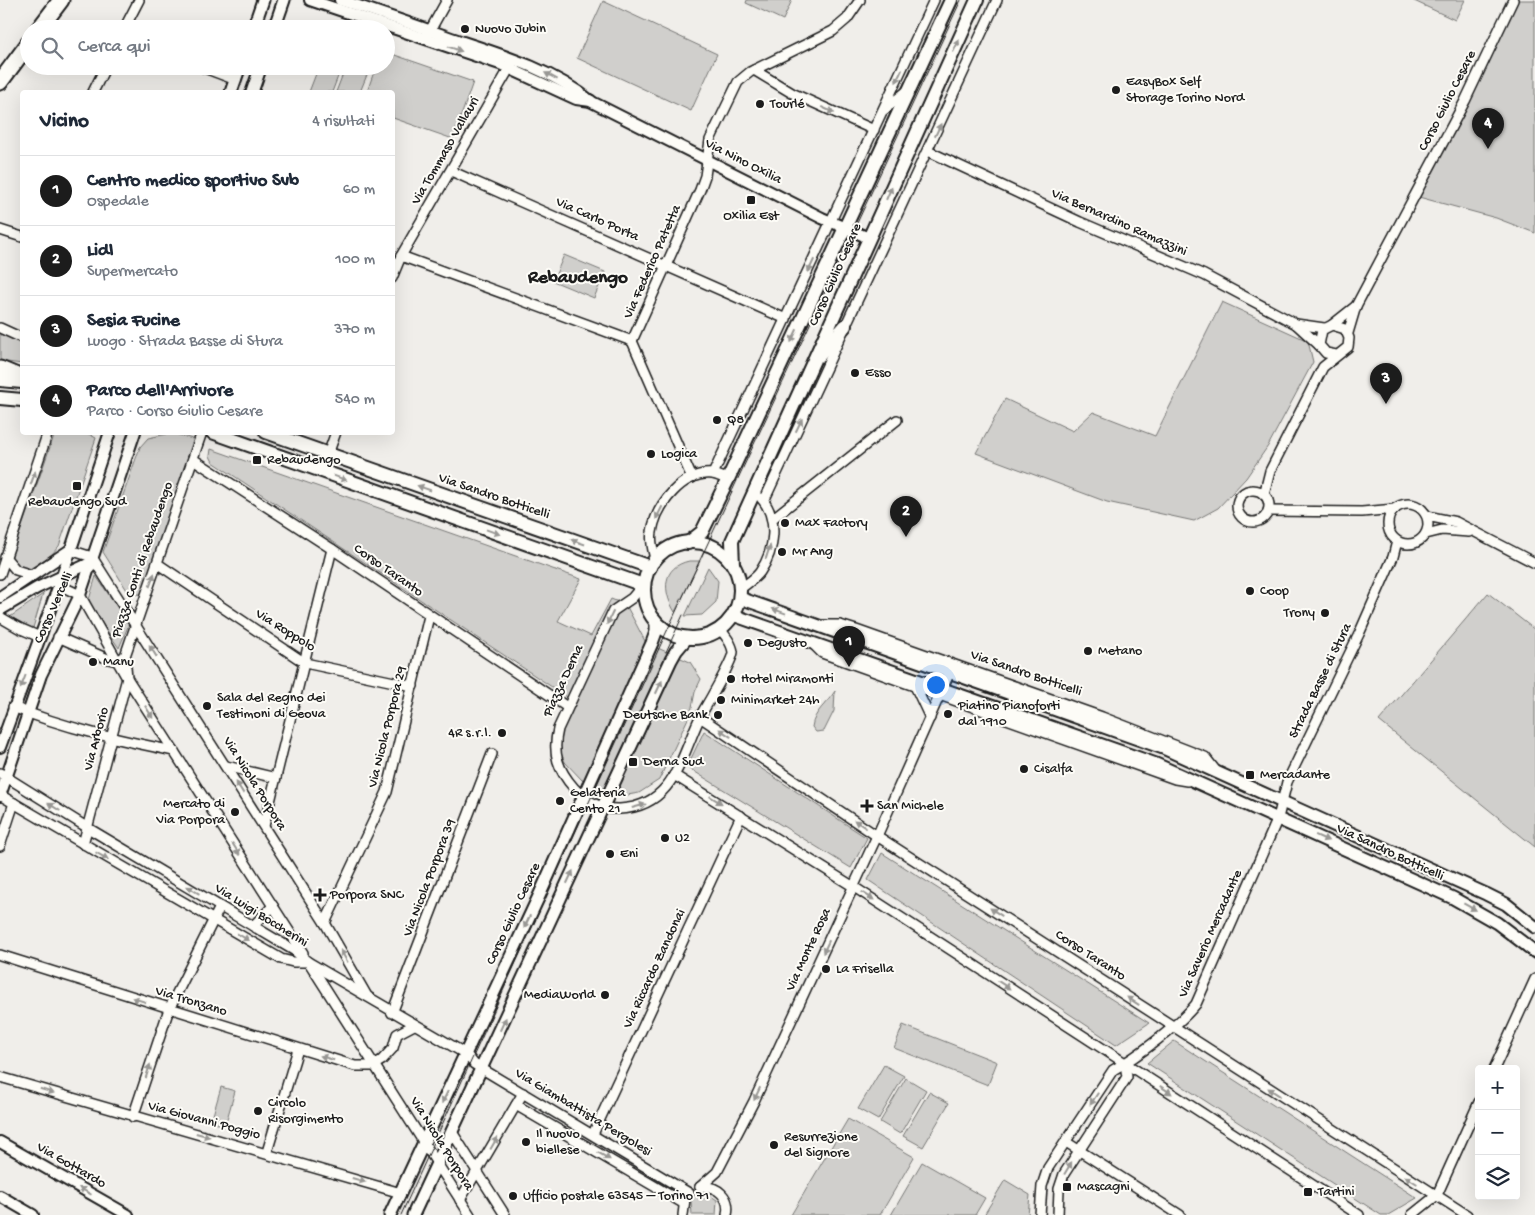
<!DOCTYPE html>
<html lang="it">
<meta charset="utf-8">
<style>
:root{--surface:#fff;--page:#f6f6f7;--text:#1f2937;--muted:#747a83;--line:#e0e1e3;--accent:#1c1c1c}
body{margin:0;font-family:"Gochi Hand",sans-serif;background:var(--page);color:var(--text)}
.controls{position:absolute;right:15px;bottom:15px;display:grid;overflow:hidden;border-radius:5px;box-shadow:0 5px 20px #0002}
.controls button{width:45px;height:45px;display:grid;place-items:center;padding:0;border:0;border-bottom:1px solid var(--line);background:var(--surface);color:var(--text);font:25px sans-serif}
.you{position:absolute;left:935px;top:684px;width:18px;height:18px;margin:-12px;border:4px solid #fff;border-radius:50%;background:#1a73e8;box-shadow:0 0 0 8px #1a73e833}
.badge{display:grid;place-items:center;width:32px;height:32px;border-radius:50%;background:var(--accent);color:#fff;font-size:16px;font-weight:700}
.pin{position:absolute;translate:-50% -41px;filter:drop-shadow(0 1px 2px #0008)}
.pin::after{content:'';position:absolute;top:26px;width:18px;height:15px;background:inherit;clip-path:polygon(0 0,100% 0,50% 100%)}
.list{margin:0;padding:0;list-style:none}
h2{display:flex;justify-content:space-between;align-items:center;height:65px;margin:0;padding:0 20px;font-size:21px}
h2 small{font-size:16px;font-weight:400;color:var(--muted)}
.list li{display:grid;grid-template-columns:32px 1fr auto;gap:15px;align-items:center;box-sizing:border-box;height:70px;padding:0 20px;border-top:1px solid var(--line)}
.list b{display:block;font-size:19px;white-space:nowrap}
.list p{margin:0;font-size:16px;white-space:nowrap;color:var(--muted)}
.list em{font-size:16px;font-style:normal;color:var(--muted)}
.icon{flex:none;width:28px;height:28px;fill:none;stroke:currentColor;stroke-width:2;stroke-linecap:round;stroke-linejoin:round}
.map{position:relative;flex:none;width:1535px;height:1215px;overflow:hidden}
.search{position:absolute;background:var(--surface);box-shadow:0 5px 20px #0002;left:20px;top:20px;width:375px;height:55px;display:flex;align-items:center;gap:12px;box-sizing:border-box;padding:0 18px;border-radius:28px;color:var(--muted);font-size:19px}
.panel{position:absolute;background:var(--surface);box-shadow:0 5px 20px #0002;left:20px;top:90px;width:375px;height:345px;border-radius:5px}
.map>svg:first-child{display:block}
.green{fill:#d0cfcc;stroke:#767674}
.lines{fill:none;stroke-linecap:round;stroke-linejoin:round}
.minor-casing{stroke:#1c1c1c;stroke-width:12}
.tertiary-casing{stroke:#1c1c1c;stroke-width:14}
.secondary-casing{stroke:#1c1c1c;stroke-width:15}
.primary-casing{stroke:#1c1c1c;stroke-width:16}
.motorway-casing{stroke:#1c1c1c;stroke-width:19}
.minor{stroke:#fdfcf7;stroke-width:9}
.tertiary{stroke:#fdfcf7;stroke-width:10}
.secondary{stroke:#fdfcf7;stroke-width:11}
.primary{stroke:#fdfcf7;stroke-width:12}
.motorway{stroke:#fdfcf7;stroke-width:15}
.tram{stroke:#1c1c1c;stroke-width:1}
.oneway{fill:#989794}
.poi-dot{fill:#1c1c1c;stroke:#fdfcf7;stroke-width:2}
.labels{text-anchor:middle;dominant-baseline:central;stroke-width:4;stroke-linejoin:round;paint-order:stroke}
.poi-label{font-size:14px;fill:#1c1c1c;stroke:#fdfcf7;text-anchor:start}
.street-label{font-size:14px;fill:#1c1c1c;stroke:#fdfcf7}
.district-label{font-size:19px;font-weight:bold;fill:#1c1c1c;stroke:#fdfcf7}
</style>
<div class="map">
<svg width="1535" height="1215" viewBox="0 0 1535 1215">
<rect width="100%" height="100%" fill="#f0eeea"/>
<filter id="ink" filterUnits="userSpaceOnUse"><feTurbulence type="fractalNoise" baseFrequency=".02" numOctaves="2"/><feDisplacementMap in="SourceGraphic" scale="10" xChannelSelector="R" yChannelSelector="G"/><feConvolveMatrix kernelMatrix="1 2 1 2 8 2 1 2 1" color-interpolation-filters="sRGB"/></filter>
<g filter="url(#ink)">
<!-- green -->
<g class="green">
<polygon points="747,0 792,0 783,20 746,3"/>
<polygon points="1412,0 1465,0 1455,20"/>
<polygon points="1513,0 1535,0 1535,233 1496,218 1415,196"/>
<polygon points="603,1 717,54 691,111 577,58"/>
<polygon points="386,52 473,82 453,139 393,118 392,92 367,92 376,66 386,66"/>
<polygon points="319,66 342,66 332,92 309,92"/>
<polygon points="346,66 358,66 369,70 360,92 336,92"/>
<polygon points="564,255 605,272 594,298 553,281"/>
<polygon points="1222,302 1308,341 1313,362 1268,446 1246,478 1218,508 1194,521 1107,502 976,453 1005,399 1073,431 1093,412 1155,436"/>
<polygon points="0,333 22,343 22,364 0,361"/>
<polygon points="55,433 87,433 96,438 59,546 52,554 29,571 18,567 11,558"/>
<polygon points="172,433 196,440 141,594 130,595 103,552 140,447 148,438"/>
<polygon points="211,449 581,579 558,621 591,636 611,599 626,605 646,643 690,662 701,679 695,692 691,712 659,780 639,793 616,797 582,780 565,762 558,747 570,699 213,462 210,456"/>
<path d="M689,561H700L675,612C662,591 662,567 689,561Z"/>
<polygon points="708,567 718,581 716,602 702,615 685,616"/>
<polygon points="96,576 129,624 119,648 88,603"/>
<polygon points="1488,593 1535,630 1535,847 1379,721"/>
<polygon points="43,594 33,628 10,617"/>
<path d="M835,691L834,711L824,731L816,732L812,727C814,711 827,704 835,691Z"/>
<polygon points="704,731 867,838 851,868 687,767"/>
<polygon points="882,853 1149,1023 1116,1045 868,880"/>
<polygon points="903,1025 997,1062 988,1085 894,1048"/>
<polygon points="1174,1041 1417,1198 1388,1215 1381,1215 1147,1063"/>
<polygon points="884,1065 904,1076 878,1120 858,1109"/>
<polygon points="906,1078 926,1090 900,1134 880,1122"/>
<polygon points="221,1087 235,1091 225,1126 211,1122"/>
<polygon points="929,1092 949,1103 923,1147 903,1136"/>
<polygon points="848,1119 914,1157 880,1215 791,1215"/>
<polygon points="922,1162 985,1198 975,1215 891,1215"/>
<polygon points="1005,1180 1030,1195 1028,1215 984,1215"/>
<polygon points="705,1192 717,1200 716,1215 692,1215 691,1201 696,1194"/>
</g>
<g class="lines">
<!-- minor casing -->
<g class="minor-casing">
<g id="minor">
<polyline points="124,29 139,0"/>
<polyline points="427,36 447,0"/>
<polyline points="199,66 236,80"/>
<polyline points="754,70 792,93 874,130"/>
<polyline points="93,92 106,66"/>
<polyline points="884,110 907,91"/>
<polyline points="928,151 1080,222 1204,275 1296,324 1319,345"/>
<polyline points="451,171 786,319"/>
<polyline points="0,230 22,237"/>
<polyline points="401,256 632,341"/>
<polyline points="392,278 401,256 513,62"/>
<polyline points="1296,324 1324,328"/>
<polyline points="1332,325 1356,306"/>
<polyline points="0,328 22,338"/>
<polyline points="1348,333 1356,306 1465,101 1513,0"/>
<polyline points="632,341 700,190 705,176 710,140 738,82 750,72 833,31 847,19 860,0"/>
<polyline points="632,341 692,478"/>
<polyline points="193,459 332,549 567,707"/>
<polyline points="322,471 336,432"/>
<polyline points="713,474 934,0"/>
<circle cx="1253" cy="506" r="16"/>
<polyline points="1264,495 1270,471 1323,367 1348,347 1349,338 1345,329 1332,325 1322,330 1319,345 1326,353 1336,355"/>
<polyline points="764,501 997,0"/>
<circle cx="1408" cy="524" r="20"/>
<polyline points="1268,511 1362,512 1395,509"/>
<polyline points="1427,516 1456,522 1535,563"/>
<polyline points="772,519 897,420"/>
<polyline points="1426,534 1442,530 1469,532"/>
<polyline points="70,550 92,557 325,923 367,996"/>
<polyline points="5,557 16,570 32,575"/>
<path d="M655,559C653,550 650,541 652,532C656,505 683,471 713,474C718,475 723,478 728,479"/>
<polyline points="158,564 305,663 413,686"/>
<polyline points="0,574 48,432"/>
<polyline points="59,585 80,595 127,678 303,953"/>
<path d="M643,585L632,598L613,611L558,729C552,753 558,770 574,788C586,801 601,810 620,809C676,806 681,754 702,713C708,703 733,660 733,652C732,644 725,634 719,629"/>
<path d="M739,590C746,584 755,579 760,572C775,550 779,518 761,498"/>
<polyline points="0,617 19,628 40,637"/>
<polyline points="823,625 840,625 856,630 1102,717 1205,757 1216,771"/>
<polyline points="58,637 108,659 117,661 125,656 202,432"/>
<polyline points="813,644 822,653 1175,779 1187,781"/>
<polyline points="915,686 930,718"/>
<path d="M13,707C65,728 119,740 174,751"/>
<polyline points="700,717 877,836 1467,1215"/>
<polyline points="226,766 276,778"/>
<polyline points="0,773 88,828 295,951 308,962 466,1054 474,1064 689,1193"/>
<polyline points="674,775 854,887 1359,1215"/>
<polyline points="0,795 281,959 293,962 308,962"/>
<polyline points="264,826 332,549"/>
<polyline points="83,844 127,678 125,656"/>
<polyline points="0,846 14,803"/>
<polyline points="325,923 387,792 429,616"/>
<polyline points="253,926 273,906"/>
<polyline points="0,955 355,1066 372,1066 382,1060 393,1048 397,1034 414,1025"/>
<polyline points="310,964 470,1215"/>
<polyline points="392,1013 492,754"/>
<polyline points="1494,1069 1535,979"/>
<polyline points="0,1077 401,1193"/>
<polyline points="516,1105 683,1203"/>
<polyline points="133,1117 169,1009 220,907"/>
<polyline points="452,1132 505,1215"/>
<polyline points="593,1134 741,816"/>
<polyline points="1066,1142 1180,1215"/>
<polyline points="267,1152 298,1049"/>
<polyline points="700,1187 717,1172 754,1101 877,836 953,665"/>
<path d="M700,1187C717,1185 731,1197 727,1215"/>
<polyline points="460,1200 523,1093"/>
<polyline points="683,1215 685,1199"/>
<path d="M1040,1215L1042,1186L1048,1168L1113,1070C1137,1057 1179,1025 1196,1004L1278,818L1287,782L1359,634L1393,557L1397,541"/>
<polyline points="1058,1215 1059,1189 1064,1174 1127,1077 1125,1064"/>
<polyline points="1412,1215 1437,1195 1479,1102"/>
</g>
</g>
<!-- tertiary casing -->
<g class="tertiary-casing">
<g id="tertiary">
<polyline points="310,0 500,64 576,99 591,101"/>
<path d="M340,0C381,13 420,27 460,41C506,56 554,71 592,102L822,218L869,238"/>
<polyline points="0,597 70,550"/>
<polyline points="0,610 37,588 90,563"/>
<polyline points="0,747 59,585 110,432"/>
<polyline points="0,796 41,675 80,595 135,432"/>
<polyline points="0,1142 128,1215"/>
<polyline points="0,1196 33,1215"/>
</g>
</g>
<!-- secondary casing -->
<g class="secondary-casing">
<g id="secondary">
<polyline points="253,29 263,0"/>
<polyline points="274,29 284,0"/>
<polyline points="231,92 240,66"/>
<polyline points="252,92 261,66"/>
<polyline points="740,598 1163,748 1486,894 1506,904 1535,927"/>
<polyline points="733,615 1156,764 1453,898 1497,923 1535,952"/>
<polyline points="390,1215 540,894 652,643 656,632 656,623"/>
<polyline points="413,1215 671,660 676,651 687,638"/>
</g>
</g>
<!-- primary casing -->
<g class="primary-casing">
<g id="primary">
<polyline points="819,356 845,326"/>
<polyline points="0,380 22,382"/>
<polyline points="0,398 22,400"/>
<polyline points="212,432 643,585"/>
<polyline points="266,432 650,567"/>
<circle cx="692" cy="590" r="48"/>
<polyline points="688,543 702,532 728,479 951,0"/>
<polyline points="733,565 732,541 977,0"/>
</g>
</g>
<!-- motorway casing -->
<g class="motorway-casing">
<g id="motorway">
<polyline points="39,29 61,0"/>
<polyline points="0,82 29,43"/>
<polyline points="0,369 22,378"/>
</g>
</g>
<!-- minor -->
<use href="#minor" class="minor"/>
<!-- tertiary -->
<use href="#tertiary" class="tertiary"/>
<!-- secondary -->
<use href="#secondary" class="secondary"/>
<!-- primary -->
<use href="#primary" class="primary"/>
<!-- motorway -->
<use href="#motorway" class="motorway"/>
<!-- tram -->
<g class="tram">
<polyline points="666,652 683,615"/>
<polyline points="401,1215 666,633 961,0"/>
</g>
</g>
<!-- one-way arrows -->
<defs><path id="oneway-solid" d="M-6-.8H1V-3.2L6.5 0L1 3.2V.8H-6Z" transform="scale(1.25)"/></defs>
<g class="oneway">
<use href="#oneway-solid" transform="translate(956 46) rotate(-65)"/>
<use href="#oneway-solid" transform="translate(455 49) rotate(19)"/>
<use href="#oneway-solid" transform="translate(551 76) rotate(-152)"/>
<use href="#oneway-solid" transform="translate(899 76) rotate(115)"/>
<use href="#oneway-solid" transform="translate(828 110) rotate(25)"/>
<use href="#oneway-solid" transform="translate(938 130) rotate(-65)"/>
<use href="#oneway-solid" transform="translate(889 193) rotate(-67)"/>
<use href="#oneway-solid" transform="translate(811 266) rotate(115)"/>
<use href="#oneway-solid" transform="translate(794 336) rotate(115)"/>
<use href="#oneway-solid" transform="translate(799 425) rotate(-64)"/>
<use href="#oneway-solid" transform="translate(33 478) rotate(-71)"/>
<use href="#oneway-solid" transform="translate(340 478) rotate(20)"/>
<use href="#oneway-solid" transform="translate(424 488) rotate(-161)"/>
<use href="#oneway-solid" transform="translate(659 513) rotate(117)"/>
<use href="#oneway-solid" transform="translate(493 532) rotate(20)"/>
<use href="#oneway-solid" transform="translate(578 542) rotate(-161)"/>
<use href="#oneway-solid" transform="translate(768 552) rotate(-72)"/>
<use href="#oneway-solid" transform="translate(152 580) rotate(-70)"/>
<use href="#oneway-solid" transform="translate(779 611) rotate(-160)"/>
<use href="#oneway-solid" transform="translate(610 618) rotate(116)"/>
<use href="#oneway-solid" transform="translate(153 651) rotate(-122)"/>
<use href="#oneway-solid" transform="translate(23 682) rotate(111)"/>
<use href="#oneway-solid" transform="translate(659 687) rotate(-65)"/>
<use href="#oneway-solid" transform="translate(149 712) rotate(58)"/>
<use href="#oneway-solid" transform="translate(725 733) rotate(-146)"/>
<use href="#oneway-solid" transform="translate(240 788) rotate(-122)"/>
<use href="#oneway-solid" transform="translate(716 800) rotate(31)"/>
<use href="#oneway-solid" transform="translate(639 806) rotate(-15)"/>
<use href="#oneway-solid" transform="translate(54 807) rotate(-148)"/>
<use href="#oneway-solid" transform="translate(860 824) rotate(-146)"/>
<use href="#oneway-solid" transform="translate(1322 838) rotate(24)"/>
<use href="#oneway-solid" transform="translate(236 849) rotate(58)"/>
<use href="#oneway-solid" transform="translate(102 856) rotate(30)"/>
<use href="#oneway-solid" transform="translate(570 877) rotate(-65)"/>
<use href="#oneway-solid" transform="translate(193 890) rotate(-149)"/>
<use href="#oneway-solid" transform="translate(868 896) rotate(33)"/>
<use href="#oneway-solid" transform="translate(1470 907) rotate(28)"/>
<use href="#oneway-solid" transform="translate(996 912) rotate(-147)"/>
<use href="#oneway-solid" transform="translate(527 922) rotate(115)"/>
<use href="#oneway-solid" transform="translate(243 937) rotate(30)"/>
<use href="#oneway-solid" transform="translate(826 947) rotate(115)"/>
<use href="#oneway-solid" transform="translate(344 956) rotate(-120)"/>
<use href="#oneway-solid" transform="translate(1004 985) rotate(33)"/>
<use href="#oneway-solid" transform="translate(139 1000) rotate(-162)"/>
<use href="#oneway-solid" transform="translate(1133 1001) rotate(-147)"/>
<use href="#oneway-solid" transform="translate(503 1024) rotate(-65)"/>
<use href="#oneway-solid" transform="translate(327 1058) rotate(-163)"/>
<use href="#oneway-solid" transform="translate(148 1071) rotate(-72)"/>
<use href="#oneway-solid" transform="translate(1166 1090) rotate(33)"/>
<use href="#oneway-solid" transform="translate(47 1091) rotate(17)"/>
<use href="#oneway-solid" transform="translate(1274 1092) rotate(-147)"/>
<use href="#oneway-solid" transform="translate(757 1094) rotate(115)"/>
<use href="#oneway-solid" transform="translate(445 1097) rotate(116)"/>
<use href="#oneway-solid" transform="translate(1094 1099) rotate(123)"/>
<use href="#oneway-solid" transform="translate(203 1135) rotate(15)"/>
<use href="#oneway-solid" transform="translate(494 1143) rotate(-60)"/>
<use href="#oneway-solid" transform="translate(604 1156) rotate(31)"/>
<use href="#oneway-solid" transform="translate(1068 1168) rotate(-59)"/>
<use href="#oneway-solid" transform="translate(359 1180) rotate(16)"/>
<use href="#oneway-solid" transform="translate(1411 1180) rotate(-148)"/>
<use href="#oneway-solid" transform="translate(85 1191) rotate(-150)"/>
</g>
</g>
<!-- markers -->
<g class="poi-dot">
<circle cx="465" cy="29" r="5"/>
<circle cx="1116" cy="90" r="5"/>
<circle cx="760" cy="104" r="5"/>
<rect x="746" y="195" width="10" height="10" rx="2.5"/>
<circle cx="855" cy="373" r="5"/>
<circle cx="717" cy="420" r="5"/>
<circle cx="651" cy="454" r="5"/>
<rect x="252" y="455" width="10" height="10" rx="2.5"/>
<rect x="72" y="481" width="10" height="10" rx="2.5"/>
<circle cx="785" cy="523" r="5"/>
<circle cx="782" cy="552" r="5"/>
<circle cx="1250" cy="591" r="5"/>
<circle cx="1325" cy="613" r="5"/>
<circle cx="748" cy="643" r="5"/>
<circle cx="1088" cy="651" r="5"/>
<circle cx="93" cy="662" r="5"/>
<circle cx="731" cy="679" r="5"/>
<circle cx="721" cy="700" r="5"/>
<circle cx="207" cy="706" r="5"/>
<circle cx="948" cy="714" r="5"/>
<circle cx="718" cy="715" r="5"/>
<circle cx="502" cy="733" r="5"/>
<rect x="628" y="757" width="10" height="10" rx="2.5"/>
<circle cx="1024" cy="769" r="5"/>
<rect x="1245" y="770" width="10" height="10" rx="2.5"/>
<circle cx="560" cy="801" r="5"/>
<path d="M864.5 798.5h5v5h5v5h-5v5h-5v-5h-5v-5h5z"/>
<circle cx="235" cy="812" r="5"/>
<circle cx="665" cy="838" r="5"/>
<circle cx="610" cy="854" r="5"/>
<path d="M317.5 887.5h5v5h5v5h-5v5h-5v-5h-5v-5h5z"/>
<circle cx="826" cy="969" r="5"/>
<circle cx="605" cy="995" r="5"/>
<circle cx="258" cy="1111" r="5"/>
<circle cx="526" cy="1142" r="5"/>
<circle cx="774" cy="1145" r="5"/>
<rect x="1062" y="1182" width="10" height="10" rx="2.5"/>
<rect x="1303" y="1187" width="10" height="10" rx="2.5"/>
<circle cx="513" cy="1196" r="5"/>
</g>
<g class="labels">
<!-- poi labels -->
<g class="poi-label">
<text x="475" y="29">Nuovo Jubin</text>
<text x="1126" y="82">EasyBox Self<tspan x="1126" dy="16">Storage Torino Nord</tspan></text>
<text x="770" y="104">Tourlé</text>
<text x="751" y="216" text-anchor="middle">Oxilia Est</text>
<text x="865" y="373">Esso</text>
<text x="727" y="420">Q8</text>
<text x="661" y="454">Logica</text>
<text x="267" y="460">Rebaudengo</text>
<text x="77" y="502" text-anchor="middle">Rebaudengo Sud</text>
<text x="795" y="523">Max Factory</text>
<text x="792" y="552">Mr Ang</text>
<text x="1260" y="591">Coop</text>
<text x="1315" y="613" text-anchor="end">Trony</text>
<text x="758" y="643">Degusto</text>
<text x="1098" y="651">Metano</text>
<text x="103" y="662">Manu</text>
<text x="741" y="679">Hotel Miramonti</text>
<text x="217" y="698">Sala del Regno dei<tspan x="217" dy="16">Testimoni di Geova</tspan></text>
<text x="731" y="700">Minimarket 24h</text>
<text x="958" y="706">Piatino Pianoforti<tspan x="958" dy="16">dal 1910</tspan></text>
<text x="708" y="715" text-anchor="end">Deutsche Bank</text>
<text x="492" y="733" text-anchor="end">4R s.r.l.</text>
<text x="643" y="762">Derna Sud</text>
<text x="1034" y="769">Cisalfa</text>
<text x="1260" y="775">Mercadante</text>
<text x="570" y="793">Gelateria<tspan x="570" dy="16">Cento 21</tspan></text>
<text x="225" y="804" text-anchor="end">Mercato di<tspan x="225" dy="16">Via Porpora</tspan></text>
<text x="877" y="806">San Michele</text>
<text x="675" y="838">U2</text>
<text x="620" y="854">Eni</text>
<text x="330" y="895">Porpora SNC</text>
<text x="836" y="969">La Frisella</text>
<text x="595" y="995" text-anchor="end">MediaWorld</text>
<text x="268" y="1103">Circolo<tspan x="268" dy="16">Risorgimento</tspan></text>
<text x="536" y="1134">Il nuovo<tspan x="536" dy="16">biellese</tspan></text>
<text x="784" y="1137">Resurrezione<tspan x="784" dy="16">del Signore</tspan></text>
<text x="1077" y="1187">Mascagni</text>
<text x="1318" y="1192">Tartini</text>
<text x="523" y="1196">Ufficio postale 63545 – Torino 71</text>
</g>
<!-- street labels -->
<g class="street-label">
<text transform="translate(1448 101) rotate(-63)">Corso Giulio Cesare</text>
<text transform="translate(446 151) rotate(-60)">Via Tommaso Vallauri</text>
<text transform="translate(743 162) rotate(27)">Via Nino Oxilia</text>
<text transform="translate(597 220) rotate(24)">Via Carlo Porta</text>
<text transform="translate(1119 223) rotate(24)">Via Bernardino Ramazzini</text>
<text transform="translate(653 262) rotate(-66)">Via Federico Patetta</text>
<text transform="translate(836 275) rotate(-66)">Corso Giulio Cesare</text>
<text transform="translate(494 497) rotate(19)">Via Sandro Botticelli</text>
<text transform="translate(143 560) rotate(-71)">Piazza Conti di Rebaudengo</text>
<text transform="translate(388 571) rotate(35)">Corso Taranto</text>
<text transform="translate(54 608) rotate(-66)">Corso Vercelli</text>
<text transform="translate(285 631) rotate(32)">Via Roppolo</text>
<text transform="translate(1026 674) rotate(19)">Via Sandro Botticelli</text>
<text transform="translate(564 681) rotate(-65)">Piazza Derna</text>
<text transform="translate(1321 681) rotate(-64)">Strada Basse di Stura</text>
<text transform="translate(388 727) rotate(-76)">Via Nicola Porpora 29</text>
<text transform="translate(97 739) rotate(-75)">Via Arborio</text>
<text transform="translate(254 784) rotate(58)">Via Nicola Porpora</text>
<text transform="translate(1390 853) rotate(25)">Via Sandro Botticelli</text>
<text transform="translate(430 878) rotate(-69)">Via Nicola Porpora 39</text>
<text transform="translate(514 914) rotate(-65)">Corso Giulio Cesare</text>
<text transform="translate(261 916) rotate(32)">Via Luigi Boccherini</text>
<text transform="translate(1211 934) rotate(-66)">Via Saverio Mercadante</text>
<text transform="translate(809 950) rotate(-65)">Via Monte Rosa</text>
<text transform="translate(1090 956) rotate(33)">Corso Taranto</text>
<text transform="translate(655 969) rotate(-65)">Via Riccardo Zandonai</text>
<text transform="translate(191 1002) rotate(17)">Via Tronzano</text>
<text transform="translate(583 1113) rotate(31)">Via Giambattista Pergolesi</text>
<text transform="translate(204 1121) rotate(15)">Via Giovanni Poggio</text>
<text transform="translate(441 1144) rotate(58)">Via Nicola Porpora</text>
<text transform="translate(71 1166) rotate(30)">Via Gottardo</text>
</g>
<!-- district labels -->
<g class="district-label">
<text x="578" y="278">Rebaudengo</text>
</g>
</g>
</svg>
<div class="controls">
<button>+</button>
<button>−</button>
<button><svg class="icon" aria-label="layers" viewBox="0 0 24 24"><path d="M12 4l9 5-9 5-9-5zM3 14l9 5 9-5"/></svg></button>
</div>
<div class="you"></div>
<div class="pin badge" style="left:849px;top:667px">1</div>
<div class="pin badge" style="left:906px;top:537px">2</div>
<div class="pin badge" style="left:1386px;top:404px">3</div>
<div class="pin badge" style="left:1488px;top:149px">4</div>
<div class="search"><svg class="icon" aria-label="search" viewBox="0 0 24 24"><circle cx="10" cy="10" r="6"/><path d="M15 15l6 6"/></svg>Cerca qui</div>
<section class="panel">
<h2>Vicino<small>4 risultati</small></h2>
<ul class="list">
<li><span class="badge">1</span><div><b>Centro medico sportivo Svb</b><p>Ospedale</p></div><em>60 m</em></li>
<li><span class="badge">2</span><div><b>Lidl</b><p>Supermercato</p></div><em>100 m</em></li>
<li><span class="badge">3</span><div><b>Sesia Fucine</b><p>Luogo · Strada Basse di Stura</p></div><em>370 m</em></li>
<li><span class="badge">4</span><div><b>Parco dell'Arrivore</b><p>Parco · Corso Giulio Cesare</p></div><em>540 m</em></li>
</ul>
</section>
</div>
